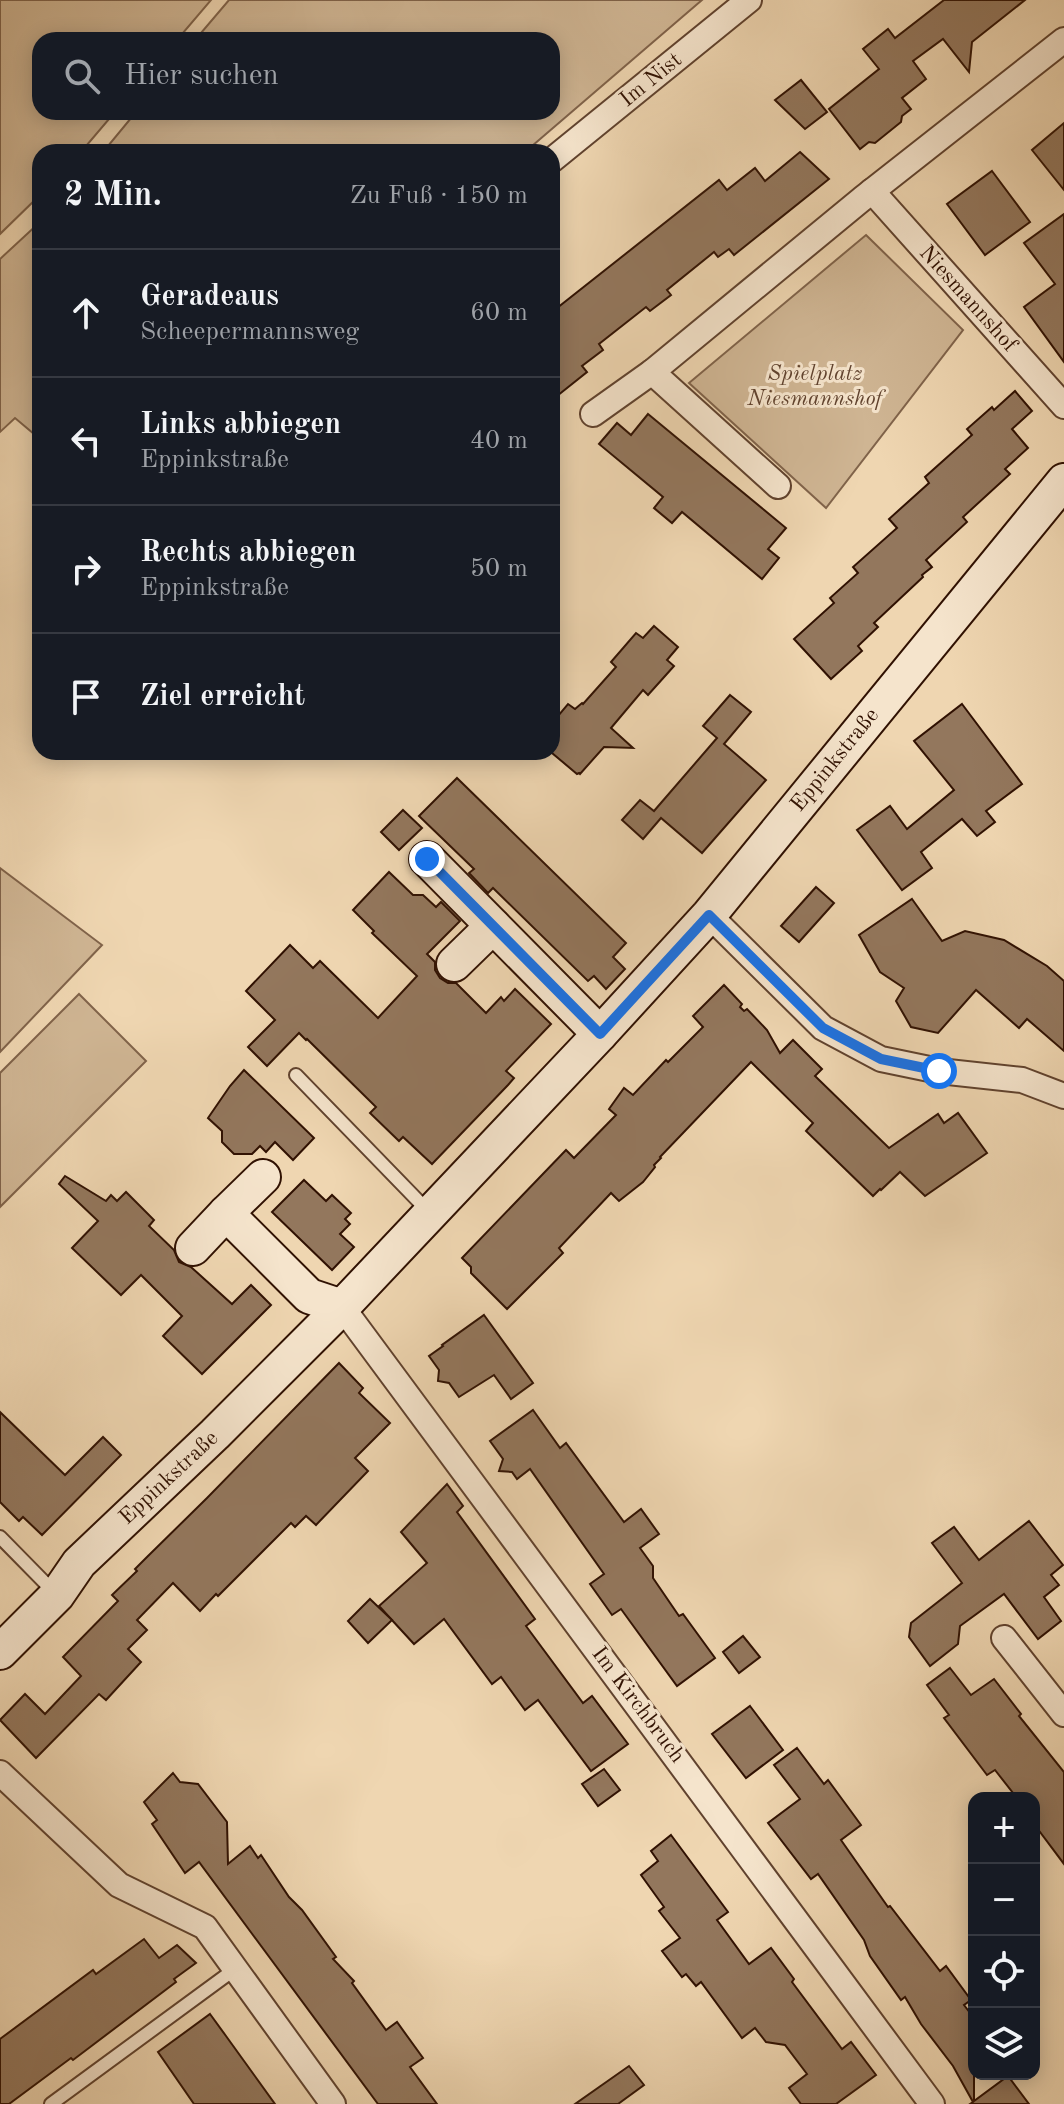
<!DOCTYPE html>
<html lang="de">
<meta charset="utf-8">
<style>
:root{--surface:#171b24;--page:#242831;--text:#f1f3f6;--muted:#9ea1a6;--line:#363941}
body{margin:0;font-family:"Old Standard TT",serif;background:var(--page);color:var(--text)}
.controls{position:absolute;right:24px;bottom:24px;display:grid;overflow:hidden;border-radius:16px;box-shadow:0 4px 20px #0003}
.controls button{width:72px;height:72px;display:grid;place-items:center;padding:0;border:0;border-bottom:2px solid var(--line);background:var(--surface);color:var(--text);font:40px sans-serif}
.stop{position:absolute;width:24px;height:24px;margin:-18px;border:6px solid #1a73e8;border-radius:50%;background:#fff}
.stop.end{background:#1a73e8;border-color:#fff;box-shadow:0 2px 8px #0008}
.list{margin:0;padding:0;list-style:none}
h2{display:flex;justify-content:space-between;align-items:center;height:104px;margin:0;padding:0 32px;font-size:34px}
h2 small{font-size:26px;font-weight:400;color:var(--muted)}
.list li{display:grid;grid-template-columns:52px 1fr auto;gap:24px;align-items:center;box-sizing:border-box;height:128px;padding:0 32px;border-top:2px solid var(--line)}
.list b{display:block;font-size:30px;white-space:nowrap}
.list p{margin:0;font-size:26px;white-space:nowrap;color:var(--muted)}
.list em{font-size:26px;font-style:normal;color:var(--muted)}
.icon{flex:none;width:44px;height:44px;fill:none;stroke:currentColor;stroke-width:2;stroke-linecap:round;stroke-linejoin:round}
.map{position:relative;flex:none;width:1064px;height:2104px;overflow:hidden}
.search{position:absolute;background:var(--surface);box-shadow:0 4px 20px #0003;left:32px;top:32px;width:528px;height:88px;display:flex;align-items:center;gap:20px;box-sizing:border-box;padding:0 28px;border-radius:24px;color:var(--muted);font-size:30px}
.panel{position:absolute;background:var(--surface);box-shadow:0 4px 20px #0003;left:32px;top:144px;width:528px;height:616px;border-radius:24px}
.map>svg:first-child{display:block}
.green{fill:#cfb593;stroke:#80634a;stroke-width:2}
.building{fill:#93775d;stroke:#301102;stroke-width:2}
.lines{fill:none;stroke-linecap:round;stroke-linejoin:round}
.lane-casing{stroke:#60422e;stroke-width:16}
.street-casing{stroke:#60422e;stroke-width:28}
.secondary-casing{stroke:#301102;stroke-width:38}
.lane{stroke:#f5e4cc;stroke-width:12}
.street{stroke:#f5e4cc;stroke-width:24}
.secondary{stroke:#f5e4cc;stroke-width:34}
.route{stroke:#1a73e8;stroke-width:10}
.labels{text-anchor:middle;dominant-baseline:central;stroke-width:6;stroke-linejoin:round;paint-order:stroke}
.street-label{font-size:22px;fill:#301102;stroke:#f5e4cc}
.park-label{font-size:22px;font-style:italic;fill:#60422e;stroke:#f5e4cc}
</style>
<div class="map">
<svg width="1064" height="2104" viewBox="0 0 1064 2104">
<rect width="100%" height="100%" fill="#efd6b1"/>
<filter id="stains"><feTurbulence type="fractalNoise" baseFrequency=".0025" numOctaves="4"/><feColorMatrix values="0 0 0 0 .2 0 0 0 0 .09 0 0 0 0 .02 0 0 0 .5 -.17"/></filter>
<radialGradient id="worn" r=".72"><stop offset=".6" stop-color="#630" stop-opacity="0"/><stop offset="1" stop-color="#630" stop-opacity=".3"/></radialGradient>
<!-- green -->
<g class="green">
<polygon points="0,0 211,0 177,40 40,40 40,112 115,112 81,152 40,152 40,195 0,234"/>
<polygon points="229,0 702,0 525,152 103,152 136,112 552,112 552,40 195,40"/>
<polygon points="40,222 40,439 15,418 0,432 0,259"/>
<polygon points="866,235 963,330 826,508 689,383"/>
<polygon points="0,868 102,945 0,1052"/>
<polygon points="79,994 146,1061 0,1207 0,1073"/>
</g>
<!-- building -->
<g class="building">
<polygon points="944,0 1025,0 972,42 969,72 943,39 913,61 926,79 902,98 911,109 902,116 901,122 875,143 869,142 860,149 829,109 879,69 863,49 888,29 895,38"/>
<polygon points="801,80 827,112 805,129 775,100"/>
<polygon points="1064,123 1064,190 1032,150"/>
<polygon points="800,152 829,179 734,255 729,249 718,257 714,252 667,290 671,295 650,311 646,307 599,344 603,350 582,366 587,372 552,400 552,312 719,180 727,190 755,168 765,181"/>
<polygon points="992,171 1030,222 985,255 947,204"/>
<polygon points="1064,214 1064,362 1024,307 1055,284 1024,243"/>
<polygon points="1015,391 1032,411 1012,429 1028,448 1005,469 1010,474 963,517 967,522 926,560 932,567 922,575 923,577 874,623 878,627 858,646 862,651 831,679 794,639 834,603 830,598 858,573 853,567 897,528 889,519 929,483 925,477 972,435 967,429 992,407 994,410"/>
<polygon points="648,414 786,528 768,549 779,558 762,579 682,512 672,523 654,508 663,497 599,444 617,423 631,435"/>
<polygon points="654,626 678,647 667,660 674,666 648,695 643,690 611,728 633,748 604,747 580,774 579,773 577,774 552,753 552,723 568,704 575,709 582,703 583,704 616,667 611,662 636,633 643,638"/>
<polygon points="730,695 751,712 724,744 766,780 702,853 661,818 643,839 622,820 640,800 654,811 717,738 703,726"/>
<polygon points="962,704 1022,784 986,811 995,822 977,836 962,819 921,852 932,868 902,890 857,830 890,806 907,829 954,790 914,741"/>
<polygon points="457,778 626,943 613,957 625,969 606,989 594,976 588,981 493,888 488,893 469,873 474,869 419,816"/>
<polygon points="403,810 422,828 399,850 381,832"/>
<polygon points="389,872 413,895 423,895 436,907 441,902 460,921 427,954 435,962 435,970 440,978 448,983 456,983 486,1013 501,997 504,1001 515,989 551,1024 506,1071 514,1078 508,1085 432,1164 403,1137 399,1141 370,1113 376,1107 307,1039 306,1040 299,1033 267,1066 248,1047 275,1020 246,991 290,945 313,968 320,961 378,1018 417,976 372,933 374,931 353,910"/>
<polygon points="816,887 834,903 799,942 781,926"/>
<polygon points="912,899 942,941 965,931 1004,940 1047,966 1064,981 1064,1051 1027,1019 1019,1028 976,990 938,1033 911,1027 896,1001 904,988 880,972 859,935"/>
<polygon points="724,985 742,1004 740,1007 744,1011 747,1009 767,1030 780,1053 793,1040 822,1069 815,1076 889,1148 938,1114 944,1123 958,1113 987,1153 925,1196 900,1172 881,1190 880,1189 873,1196 806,1131 813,1123 751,1062 660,1157 661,1158 654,1165 655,1167 643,1182 619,1201 611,1193 559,1248 563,1253 507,1309 471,1273 471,1267 462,1258 566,1150 574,1158 616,1115 609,1109 624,1088 633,1095 666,1060 668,1062 703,1027 693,1016"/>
<polygon points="244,1070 314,1138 293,1160 275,1142 266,1152 260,1146 252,1154 234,1154 222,1142 222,1131 208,1118 230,1086"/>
<polygon points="65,1176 106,1201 111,1195 117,1201 126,1192 154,1220 149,1226 174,1250 179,1262 191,1267 232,1304 251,1285 271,1305 202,1374 163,1336 182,1316 141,1275 121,1295 72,1248 98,1221 59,1184"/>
<polygon points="304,1180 326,1201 332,1195 351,1213 345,1219 350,1224 340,1234 354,1247 332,1270 272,1212"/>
<polygon points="484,1315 533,1383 511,1399 494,1375 459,1397 449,1383 438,1381 439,1370 429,1356 443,1346 442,1345"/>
<polygon points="339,1363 363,1388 359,1393 390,1423 355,1458 368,1471 316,1525 306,1516 295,1527 291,1523 218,1596 216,1594 200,1611 173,1583 137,1620 147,1630 128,1649 141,1662 106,1700 99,1694 36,1758 0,1720 25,1694 45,1714 81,1676 63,1657 118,1601 112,1595 137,1571 135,1569 147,1557 207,1498"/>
<polygon points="533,1410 560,1448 566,1443 624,1522 641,1509 659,1534 640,1548 653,1566 653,1578 679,1616 683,1614 715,1658 677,1686 621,1609 612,1615 590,1584 604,1574 530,1469 517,1479 512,1472 499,1471 503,1459 490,1441"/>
<polygon points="0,1412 65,1475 103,1437 121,1455 42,1535 23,1517 19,1521 0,1502"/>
<polygon points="447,1484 463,1506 457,1512 535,1619 526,1626 583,1703 592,1696 628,1744 591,1771 538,1700 525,1710 501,1677 492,1684 444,1619 414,1644 379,1606 427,1563 401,1532"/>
<polygon points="1029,1521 1063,1565 1051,1575 1059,1585 1044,1597 1061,1621 1038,1639 1004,1594 960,1626 958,1644 930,1666 909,1637 911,1623 962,1583 932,1543 954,1527 979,1560"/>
<polygon points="370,1599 392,1620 368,1643 348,1621"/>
<polygon points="743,1636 760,1657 739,1673 723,1652"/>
<polygon points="950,1668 971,1695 994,1679 1021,1714 1019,1716 1064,1772 1064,1864 1034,1824 1034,1798 1017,1798 995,1770 987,1775 944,1718 949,1715 927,1685"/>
<polygon points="750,1706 783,1750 746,1778 712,1734"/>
<polygon points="797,1748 824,1784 828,1780 861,1825 841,1840 888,1907 890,1906 940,1971 946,1966 971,2000 964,2005 974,2018 974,2101 1008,2076 1029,2104 970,2104 973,2102 953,2066 921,2024 905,1997 901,2000 870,1956 864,1940 818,1874 811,1879 768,1823 800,1799 774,1765"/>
<polygon points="604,1769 620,1790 598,1806 582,1784"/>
<polygon points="173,1773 180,1782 198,1784 227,1822 228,1864 250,1846 258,1858 261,1855 289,1897 302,1910 336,1957 333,1959 354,1981 352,1983 386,2030 397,2022 423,2058 410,2067 437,2104 378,2104 199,1862 185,1873 152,1824 157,1820 144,1802"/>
<polygon points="671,1835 728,1912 717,1920 749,1964 771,1948 794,1979 792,1982 842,2049 851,2042 876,2075 836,2104 801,2104 789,2088 807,2074 785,2045 766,2042 755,2028 742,2038 701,1982 696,1986 686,1974 682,1977 662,1951 680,1938 659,1911 664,1907 641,1875 658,1861 651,1851"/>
<polygon points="144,1939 159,1958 177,1945 196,1963 174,1979 176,1982 73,2060 71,2058 9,2104 0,2104 0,2039 93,1970 96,1974"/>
<polygon points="210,2014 226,2036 275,2104 194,2104 158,2052"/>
<polygon points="629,2066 644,2085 618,2104 575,2104"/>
</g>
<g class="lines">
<!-- lane casing -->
<g class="lane-casing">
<g id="lane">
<polyline points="296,1075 428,1211"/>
<polyline points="0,1537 55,1593"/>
<polyline points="51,2104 235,1969"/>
</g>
</g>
<!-- street casing -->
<g class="street-casing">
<g id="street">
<polyline points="552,160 749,0"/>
<polyline points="872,191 1064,406"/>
<polyline points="652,372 778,486"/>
<polyline points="593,414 652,372 862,199 1064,40"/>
<polyline points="709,915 823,1028 881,1059 939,1071 1022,1080 1064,1096"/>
<polyline points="342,1307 932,2104"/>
<polyline points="1004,1638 1064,1714"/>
<polyline points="0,1773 119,1885 205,1927 333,2104"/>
</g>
</g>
<!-- secondary casing -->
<g class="secondary-casing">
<g id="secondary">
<polyline points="427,859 600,1034"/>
<polyline points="454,964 493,926"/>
<polyline points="226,1213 263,1177"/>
<polyline points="193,1248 226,1213 309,1296 342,1307"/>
<polyline points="0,1652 57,1595 79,1563 215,1434 342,1307 600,1034 709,915 1064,481"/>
</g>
</g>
<!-- lane -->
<use href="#lane" class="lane"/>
<!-- street -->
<use href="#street" class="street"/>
<!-- secondary -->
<use href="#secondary" class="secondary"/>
</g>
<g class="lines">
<!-- route -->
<polyline class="route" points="427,859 600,1034 709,915 823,1028 881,1059 939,1071"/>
</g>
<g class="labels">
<!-- street labels -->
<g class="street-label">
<text transform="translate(651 80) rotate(-39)">Im Nist</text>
<text transform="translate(968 299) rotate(48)">Niesmannshof</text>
<text transform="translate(835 760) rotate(-51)">Eppinkstraße</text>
<text transform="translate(169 1478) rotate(-43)">Eppinkstraße</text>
<text transform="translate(638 1705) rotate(53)">Im Kirchbruch</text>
</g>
<!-- park labels -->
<g class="park-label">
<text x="815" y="374">Spielplatz<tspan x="815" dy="25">Niesmannshof</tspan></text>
</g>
</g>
<rect width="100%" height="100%" filter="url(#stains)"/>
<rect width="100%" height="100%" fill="url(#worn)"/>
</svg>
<div class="controls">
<button>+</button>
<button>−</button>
<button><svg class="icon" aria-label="locate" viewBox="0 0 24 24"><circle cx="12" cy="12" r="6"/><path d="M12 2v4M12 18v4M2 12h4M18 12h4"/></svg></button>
<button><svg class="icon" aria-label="layers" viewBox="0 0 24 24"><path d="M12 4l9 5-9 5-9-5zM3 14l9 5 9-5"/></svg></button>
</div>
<div class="stop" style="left:939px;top:1071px"></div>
<div class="stop end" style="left:427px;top:859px"></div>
<div class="search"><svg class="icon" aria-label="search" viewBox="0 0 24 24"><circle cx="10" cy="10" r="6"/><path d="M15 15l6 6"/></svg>Hier suchen</div>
<section class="panel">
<h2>2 Min.<small>Zu Fuß · 150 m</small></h2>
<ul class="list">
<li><svg class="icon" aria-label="ahead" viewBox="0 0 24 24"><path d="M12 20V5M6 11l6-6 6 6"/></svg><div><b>Geradeaus</b><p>Scheepermannsweg</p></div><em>60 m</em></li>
<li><svg class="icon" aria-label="left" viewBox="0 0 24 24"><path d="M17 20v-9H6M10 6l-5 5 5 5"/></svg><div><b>Links abbiegen</b><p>Eppinkstraße</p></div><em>40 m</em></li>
<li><svg class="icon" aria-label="right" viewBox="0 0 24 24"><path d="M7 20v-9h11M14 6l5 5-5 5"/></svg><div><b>Rechts abbiegen</b><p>Eppinkstraße</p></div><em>50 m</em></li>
<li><svg class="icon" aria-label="arrive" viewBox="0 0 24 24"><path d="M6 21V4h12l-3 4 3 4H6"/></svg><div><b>Ziel erreicht</b></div></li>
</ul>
</section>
</div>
